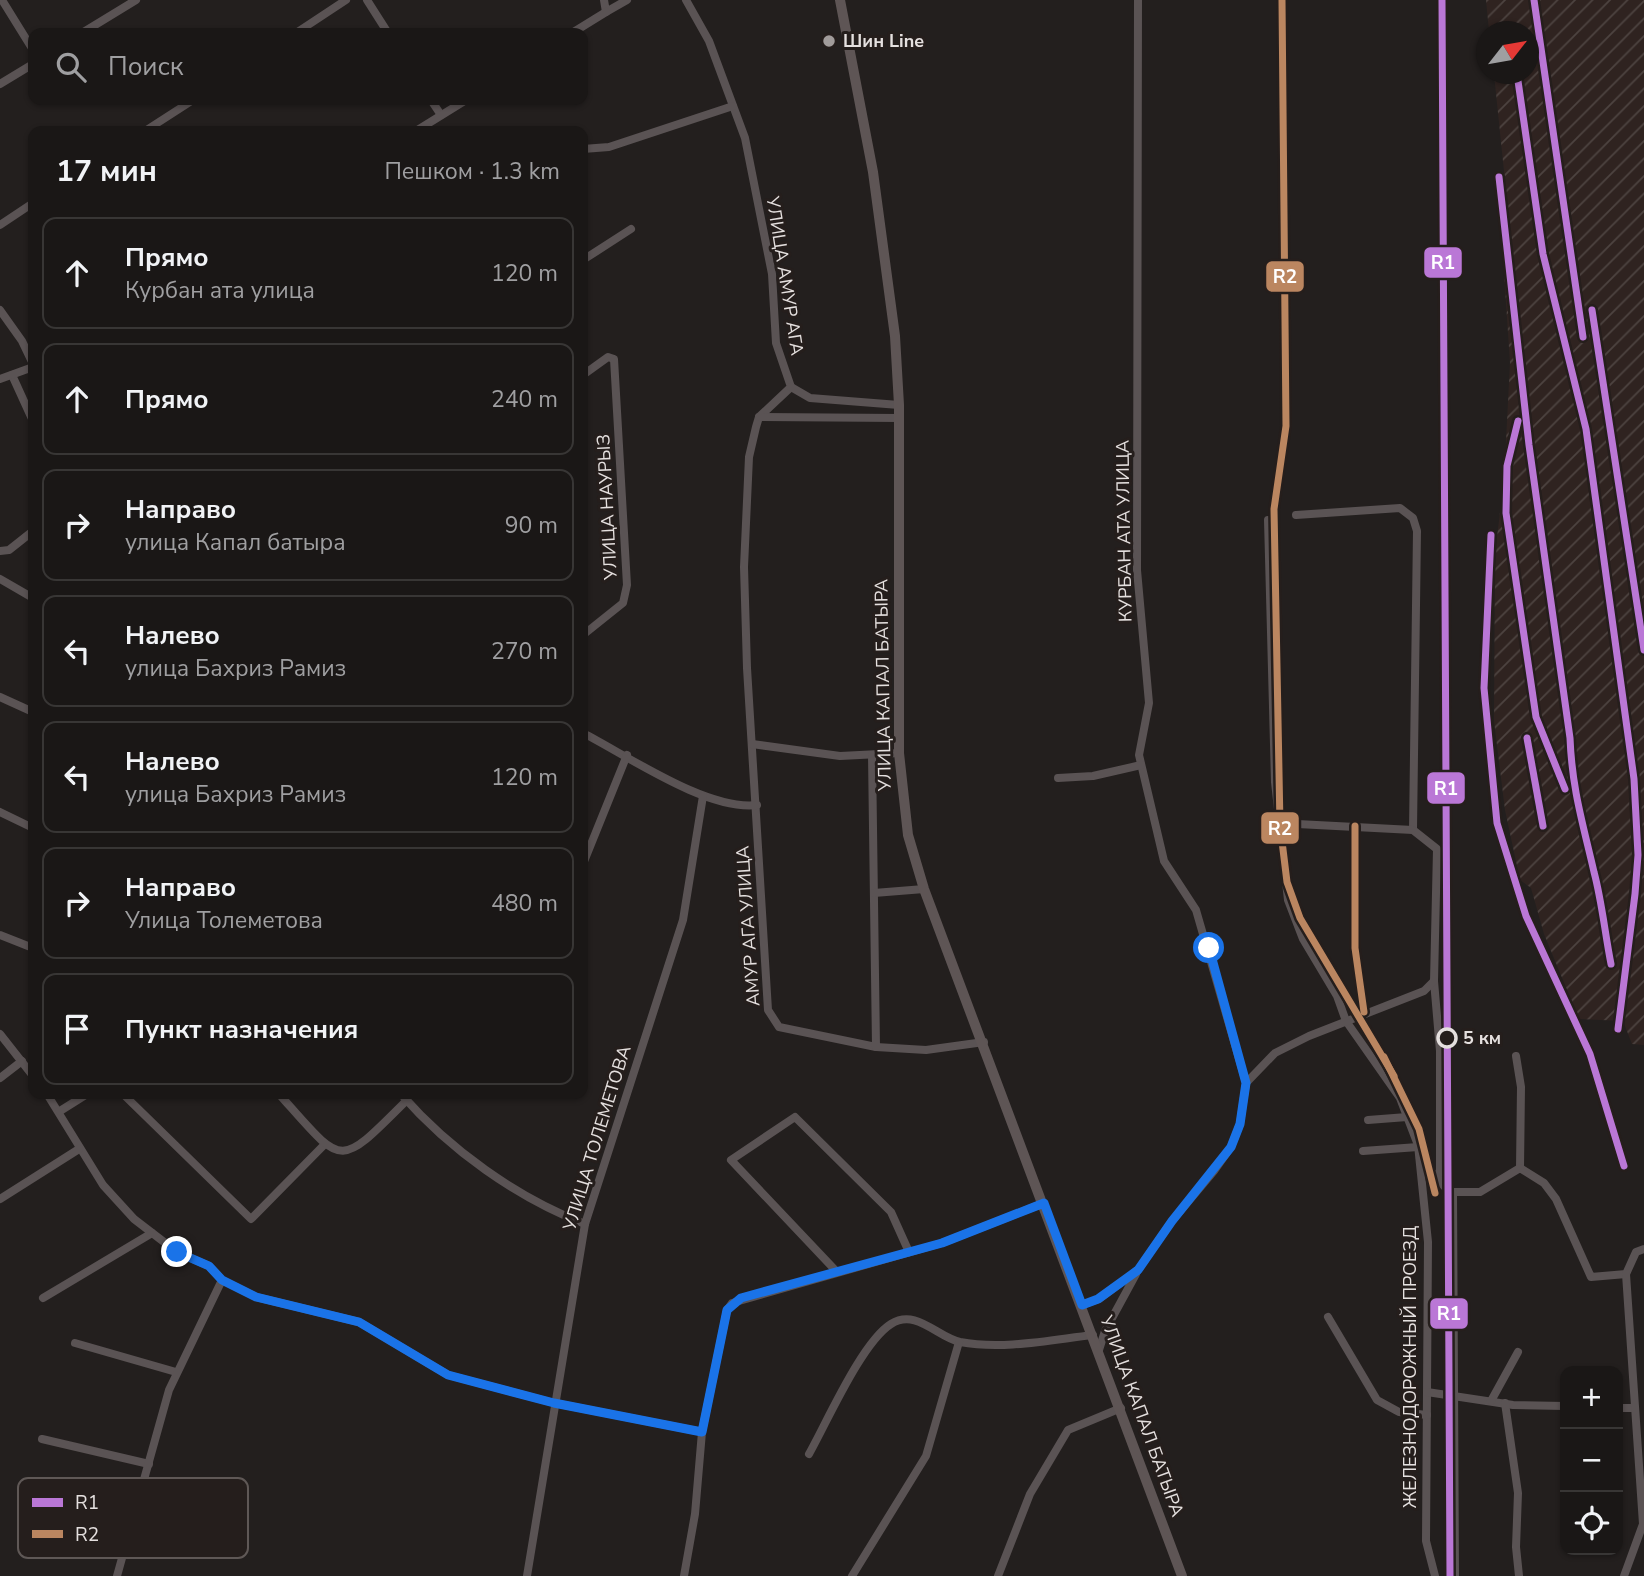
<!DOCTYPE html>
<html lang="ru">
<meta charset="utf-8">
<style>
:root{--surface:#1a1716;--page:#23201f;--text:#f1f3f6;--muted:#9f9fa1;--line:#383635}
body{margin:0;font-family:"Nunito Sans",sans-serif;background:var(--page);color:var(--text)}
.controls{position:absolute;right:21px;bottom:21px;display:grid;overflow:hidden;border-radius:14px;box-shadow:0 2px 5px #0004}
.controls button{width:63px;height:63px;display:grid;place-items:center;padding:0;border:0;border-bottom:2px solid var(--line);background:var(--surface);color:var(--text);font:35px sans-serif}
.compass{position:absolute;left:1476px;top:21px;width:63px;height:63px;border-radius:50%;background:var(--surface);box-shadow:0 2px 5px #0004;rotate:59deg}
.stop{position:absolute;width:21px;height:21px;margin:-16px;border:5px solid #1a73e8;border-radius:50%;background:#fff}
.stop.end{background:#1a73e8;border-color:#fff;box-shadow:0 2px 7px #0008}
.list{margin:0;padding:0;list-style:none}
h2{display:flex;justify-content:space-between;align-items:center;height:91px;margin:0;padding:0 28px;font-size:30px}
h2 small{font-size:23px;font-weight:400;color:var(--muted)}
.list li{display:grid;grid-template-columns:46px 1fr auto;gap:21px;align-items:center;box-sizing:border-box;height:112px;margin:0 14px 14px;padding:0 14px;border:2px solid var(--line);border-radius:14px}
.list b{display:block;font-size:26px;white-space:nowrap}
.list p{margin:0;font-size:23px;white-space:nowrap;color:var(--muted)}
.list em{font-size:23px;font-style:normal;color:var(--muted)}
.icon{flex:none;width:38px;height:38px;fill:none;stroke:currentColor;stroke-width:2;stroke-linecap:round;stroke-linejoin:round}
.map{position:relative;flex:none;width:1644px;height:1576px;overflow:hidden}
.search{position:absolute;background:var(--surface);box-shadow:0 2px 5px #0004;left:28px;top:28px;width:560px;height:77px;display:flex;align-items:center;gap:18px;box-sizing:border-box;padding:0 24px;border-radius:14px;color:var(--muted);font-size:26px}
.panel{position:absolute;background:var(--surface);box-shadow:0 2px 5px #0004;left:28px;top:126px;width:560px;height:973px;border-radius:14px}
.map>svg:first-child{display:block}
.industrial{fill:url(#industrial-furrows)}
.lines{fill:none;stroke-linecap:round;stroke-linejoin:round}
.minor{stroke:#5a5354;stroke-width:8}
.secondary{stroke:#5e5555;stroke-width:10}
.rail-1-casing{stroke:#251e1c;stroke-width:12}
.rail-2-casing{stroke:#251e1c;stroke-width:12}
.rail-1{stroke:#ba77d6;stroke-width:7}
.rail-2{stroke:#bb8660;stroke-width:7}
.route{stroke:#1a73e8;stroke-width:9}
.poi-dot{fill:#a19c9b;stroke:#251e1c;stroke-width:2.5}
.stop-dot{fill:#251e1c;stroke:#e5e0df;stroke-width:3.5}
.labels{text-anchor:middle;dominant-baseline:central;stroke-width:6;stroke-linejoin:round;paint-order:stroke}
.poi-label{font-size:18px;font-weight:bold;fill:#e5e0df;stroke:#251e1c;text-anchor:start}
.street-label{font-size:18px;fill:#e5e0df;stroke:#251e1c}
.stop-label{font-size:18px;font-weight:bold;fill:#e5e0df;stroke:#251e1c;text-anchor:start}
.key{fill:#251e1c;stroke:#5f5856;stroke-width:2}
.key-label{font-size:19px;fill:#e5e0df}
.line-badge{stroke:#251e1c;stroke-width:2.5}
.badge-label{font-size:19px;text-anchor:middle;font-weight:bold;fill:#fff}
</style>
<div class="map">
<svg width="1644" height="1576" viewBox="0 0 1644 1576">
<defs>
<pattern id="industrial-furrows" width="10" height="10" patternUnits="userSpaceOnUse" patternTransform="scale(1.75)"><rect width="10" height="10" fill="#2f2320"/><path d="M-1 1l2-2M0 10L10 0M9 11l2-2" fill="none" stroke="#4d4340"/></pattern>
</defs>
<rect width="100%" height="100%" fill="#231f1e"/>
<!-- industrial -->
<polygon class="industrial" points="1486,0 1644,0 1644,1045 1632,1044 1623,1021 1579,1019 1544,934 1531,888 1520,880 1505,810 1494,721 1495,553 1504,480 1510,363 1502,242 1505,181 1494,74 1528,74 1528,32 1489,31"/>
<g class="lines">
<!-- minor -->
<g class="minor">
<polyline points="2,0 33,50"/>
<polyline points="367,0 388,33"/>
<polyline points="604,0 606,12 627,0"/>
<polyline points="686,0 709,41 745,138 772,274 776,343 791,387 759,417 756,427 749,457 744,567 747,668 768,1010 779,1027 876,1047"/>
<polyline points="1138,0 1137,570 1149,703 1139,755 1164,861 1196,910 1246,1083"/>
<polyline points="82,33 136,0"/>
<polyline points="296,33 346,0"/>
<polyline points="572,33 606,12"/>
<polyline points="0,84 33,64"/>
<polyline points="431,100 441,115"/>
<polyline points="145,131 193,100"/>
<polyline points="416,131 466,100"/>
<polyline points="583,149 609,147 733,106"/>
<polyline points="0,225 33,203"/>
<polyline points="583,260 631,229"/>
<polyline points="0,310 22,341 33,364"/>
<polyline points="12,375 33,421"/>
<polyline points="583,375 608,357 614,359 627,585 623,603 583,635"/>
<polyline points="0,379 33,367"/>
<polyline points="791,387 810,398 899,405"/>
<polyline points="759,417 899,418"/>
<polyline points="1296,515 1400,508 1413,518 1417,531 1413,830"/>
<polyline points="1268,520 1275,782 1288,900 1303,939 1337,996 1346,1021 1400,1098 1418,1145 1428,1242 1426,1541 1435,1576"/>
<polyline points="0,551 9,550 33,531"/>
<polyline points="0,579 33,598"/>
<polyline points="0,697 33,712"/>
<path d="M583,733C628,756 707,811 757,805"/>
<polyline points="752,744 840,756 899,753"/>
<polyline points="872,755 876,1047 926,1050 984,1042"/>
<polyline points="1058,778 1093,776 1141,765"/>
<polyline points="0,812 33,828"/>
<polyline points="583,864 627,755"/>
<polyline points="874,893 924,889"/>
<polyline points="0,935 33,948"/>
<polyline points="1434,981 1440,1051 1440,1181"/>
<polyline points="0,1034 33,1076"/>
<polyline points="1516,1056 1521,1087 1520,1168"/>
<polyline points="0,1078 22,1061"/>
<polyline points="47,1094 103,1185 134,1219 177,1252 209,1266 222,1280 256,1297 359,1322 448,1375 554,1403 702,1432"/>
<polyline points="123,1094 251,1219 324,1145"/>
<path d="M279,1094C344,1167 337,1170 407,1100"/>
<path d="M401,1094C450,1150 516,1197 585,1224"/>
<polyline points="60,1111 87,1094"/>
<polyline points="1368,1120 1407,1117"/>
<polyline points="1363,1151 1418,1147"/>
<polyline points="1420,1158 1449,1192 1480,1192 1520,1168 1544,1183 1556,1199 1591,1277 1626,1274 1636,1252 1644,1249"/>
<polyline points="1453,1192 1455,1576"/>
<polyline points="0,1199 79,1149"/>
<polyline points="837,1272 731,1160 795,1117 891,1212 909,1252"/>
<polyline points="43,1298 152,1233"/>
<polyline points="1082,1305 1099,1299 1138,1270 1172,1221 1214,1171 1231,1147 1240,1124 1246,1083 1275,1053 1309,1036 1424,991 1434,981 1437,849 1413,830 1278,823"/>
<polyline points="1328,1317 1377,1400 1399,1412 1427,1415"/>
<polyline points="75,1343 176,1372"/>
<polyline points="1099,1350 1105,1331 1136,1274"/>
<polyline points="1427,1392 1513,1405 1565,1406"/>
<polyline points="1491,1401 1518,1352"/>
<polyline points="1505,1403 1518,1493 1516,1547 1519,1576"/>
<polyline points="1618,1408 1633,1408"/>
<polyline points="42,1439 149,1464"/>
<path d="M809,1454C827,1422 862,1342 891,1324C916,1308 937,1337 960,1342C1003,1350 1050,1340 1093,1335"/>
<polyline points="117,1576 169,1390 222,1280"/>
<polyline points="527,1576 585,1224 683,920 703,796"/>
<polyline points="684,1576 695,1514 702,1432 727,1310 732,1303 942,1243 1044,1203"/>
<polyline points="852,1576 926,1456 959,1342"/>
<polyline points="998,1576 1030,1494 1068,1430 1121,1408"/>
<polyline points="1624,1576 1643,1524 1626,1274"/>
</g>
<!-- secondary -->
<polyline class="secondary" points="840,0 873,172 895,336 899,405 899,753 908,835 924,889 1182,1576"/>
<!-- rail-1 casing -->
<g class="rail-1-casing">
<g id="rail-1">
<polyline points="1442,0 1450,1576"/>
<polyline points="1534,0 1583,337"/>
<polyline points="1517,74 1543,254 1586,429 1634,779 1638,855 1635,894 1618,1029"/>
<path d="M1499,177L1529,445L1570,738C1572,789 1583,824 1594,872C1602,902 1605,934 1611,964"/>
<polyline points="1592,310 1644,650"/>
<polyline points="1518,421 1507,466 1506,513 1536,717 1565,789"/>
<polyline points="1491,535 1484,688 1497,823 1526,916 1590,1054 1624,1166"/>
<polyline points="1527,738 1543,826"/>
</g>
</g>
<!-- rail-2 casing -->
<g class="rail-2-casing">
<g id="rail-2">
<polyline points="1282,0 1286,426 1274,509 1280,825 1287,882 1300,918 1394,1076"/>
<polyline points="1355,826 1355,948 1364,1012"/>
<polyline points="1384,1057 1419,1129 1435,1193"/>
</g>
</g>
<!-- rail-1 -->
<use href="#rail-1" class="rail-1"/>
<!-- rail-2 -->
<use href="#rail-2" class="rail-2"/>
</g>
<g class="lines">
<!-- route -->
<polyline class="route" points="177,1252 209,1266 222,1280 256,1297 359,1322 448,1375 554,1403 702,1432 727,1310 741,1298 942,1243 1044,1203 1082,1305 1098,1299 1138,1270 1172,1221 1231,1147 1240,1124 1246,1083 1209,948"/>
</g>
<!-- markers -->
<circle class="poi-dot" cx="829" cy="41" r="7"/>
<circle class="stop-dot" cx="1447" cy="1038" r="9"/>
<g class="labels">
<!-- poi labels -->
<g class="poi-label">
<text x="843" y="41">Шин Line</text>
</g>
<!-- street labels -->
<g class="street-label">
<text transform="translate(785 276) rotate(81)">УЛИЦА АМУР АГА</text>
<text transform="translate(607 507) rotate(-93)">УЛИЦА НАУРЫЗ</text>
<text transform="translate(1124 531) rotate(-91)">КУРБАН АТА УЛИЦА</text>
<text transform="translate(883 685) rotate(-91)">УЛИЦА КАПАЛ БАТЫРА</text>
<text transform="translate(748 926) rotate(-94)">АМУР АГА УЛИЦА</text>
<text transform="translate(597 1138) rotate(-73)">УЛИЦА ТОЛЕМЕТОВА</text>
<text transform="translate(1410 1367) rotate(-90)">ЖЕЛЕЗНОДОРОЖНЫЙ ПРОЕЗД</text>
<text transform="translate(1142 1416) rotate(70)">УЛИЦА КАПАЛ БАТЫРА</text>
</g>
<!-- stop labels -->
<g class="stop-label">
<text x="1463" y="1038">5 км</text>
</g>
</g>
<!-- legend -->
<rect x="18" y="1478" width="230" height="80" rx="10" class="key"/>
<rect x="32" y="1498" width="31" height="9" fill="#ba77d6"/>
<rect x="32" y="1530" width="31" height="8" fill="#bb8660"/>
<g class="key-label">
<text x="75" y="1509">R1</text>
<text x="75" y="1541">R2</text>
</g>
<g class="line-badge">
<rect x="1423" y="246" width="40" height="33" rx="7" fill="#ba77d6"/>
<rect x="1265" y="260" width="40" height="33" rx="7" fill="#bb8660"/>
<rect x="1426" y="771" width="40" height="34" rx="7" fill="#ba77d6"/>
<rect x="1260" y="811" width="40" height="34" rx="7" fill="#bb8660"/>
<rect x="1429" y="1297" width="40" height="33" rx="7" fill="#ba77d6"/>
</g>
<g class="badge-label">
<text x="1443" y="269">R1</text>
<text x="1285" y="283">R2</text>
<text x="1446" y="795">R1</text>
<text x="1280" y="835">R2</text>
<text x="1449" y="1320">R1</text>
</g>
</svg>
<div class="controls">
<button>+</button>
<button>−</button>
<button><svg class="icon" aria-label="locate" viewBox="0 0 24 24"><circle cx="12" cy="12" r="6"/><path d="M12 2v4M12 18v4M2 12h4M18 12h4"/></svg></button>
</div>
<svg class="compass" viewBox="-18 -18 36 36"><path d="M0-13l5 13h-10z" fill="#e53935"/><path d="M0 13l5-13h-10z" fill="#9f9fa1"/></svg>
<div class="stop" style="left:1209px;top:948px"></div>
<div class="stop end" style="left:177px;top:1252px"></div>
<div class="search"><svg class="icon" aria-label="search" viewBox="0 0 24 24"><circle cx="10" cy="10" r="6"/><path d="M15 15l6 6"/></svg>Поиск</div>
<section class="panel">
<h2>17 мин<small>Пешком · 1.3 km</small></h2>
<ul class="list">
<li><svg class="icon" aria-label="ahead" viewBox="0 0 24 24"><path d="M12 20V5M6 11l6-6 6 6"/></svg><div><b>Прямо</b><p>Курбан ата улица</p></div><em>120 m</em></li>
<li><svg class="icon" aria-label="ahead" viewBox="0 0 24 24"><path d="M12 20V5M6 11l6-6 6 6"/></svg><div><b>Прямо</b></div><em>240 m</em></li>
<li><svg class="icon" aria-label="right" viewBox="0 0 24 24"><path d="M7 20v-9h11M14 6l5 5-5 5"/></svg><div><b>Направо</b><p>улица Капал батыра</p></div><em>90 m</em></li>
<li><svg class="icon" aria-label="left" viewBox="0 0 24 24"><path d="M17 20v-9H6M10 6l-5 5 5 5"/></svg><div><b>Налево</b><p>улица Бахриз Рамиз</p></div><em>270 m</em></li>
<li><svg class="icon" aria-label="left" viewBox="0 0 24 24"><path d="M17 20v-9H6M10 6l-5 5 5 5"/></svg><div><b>Налево</b><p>улица Бахриз Рамиз</p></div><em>120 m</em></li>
<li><svg class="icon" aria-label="right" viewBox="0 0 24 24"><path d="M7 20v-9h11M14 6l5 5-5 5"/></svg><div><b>Направо</b><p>Улица Толеметова</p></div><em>480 m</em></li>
<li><svg class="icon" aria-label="arrive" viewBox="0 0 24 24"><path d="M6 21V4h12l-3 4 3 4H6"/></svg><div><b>Пункт назначения</b></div></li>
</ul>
</section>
</div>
